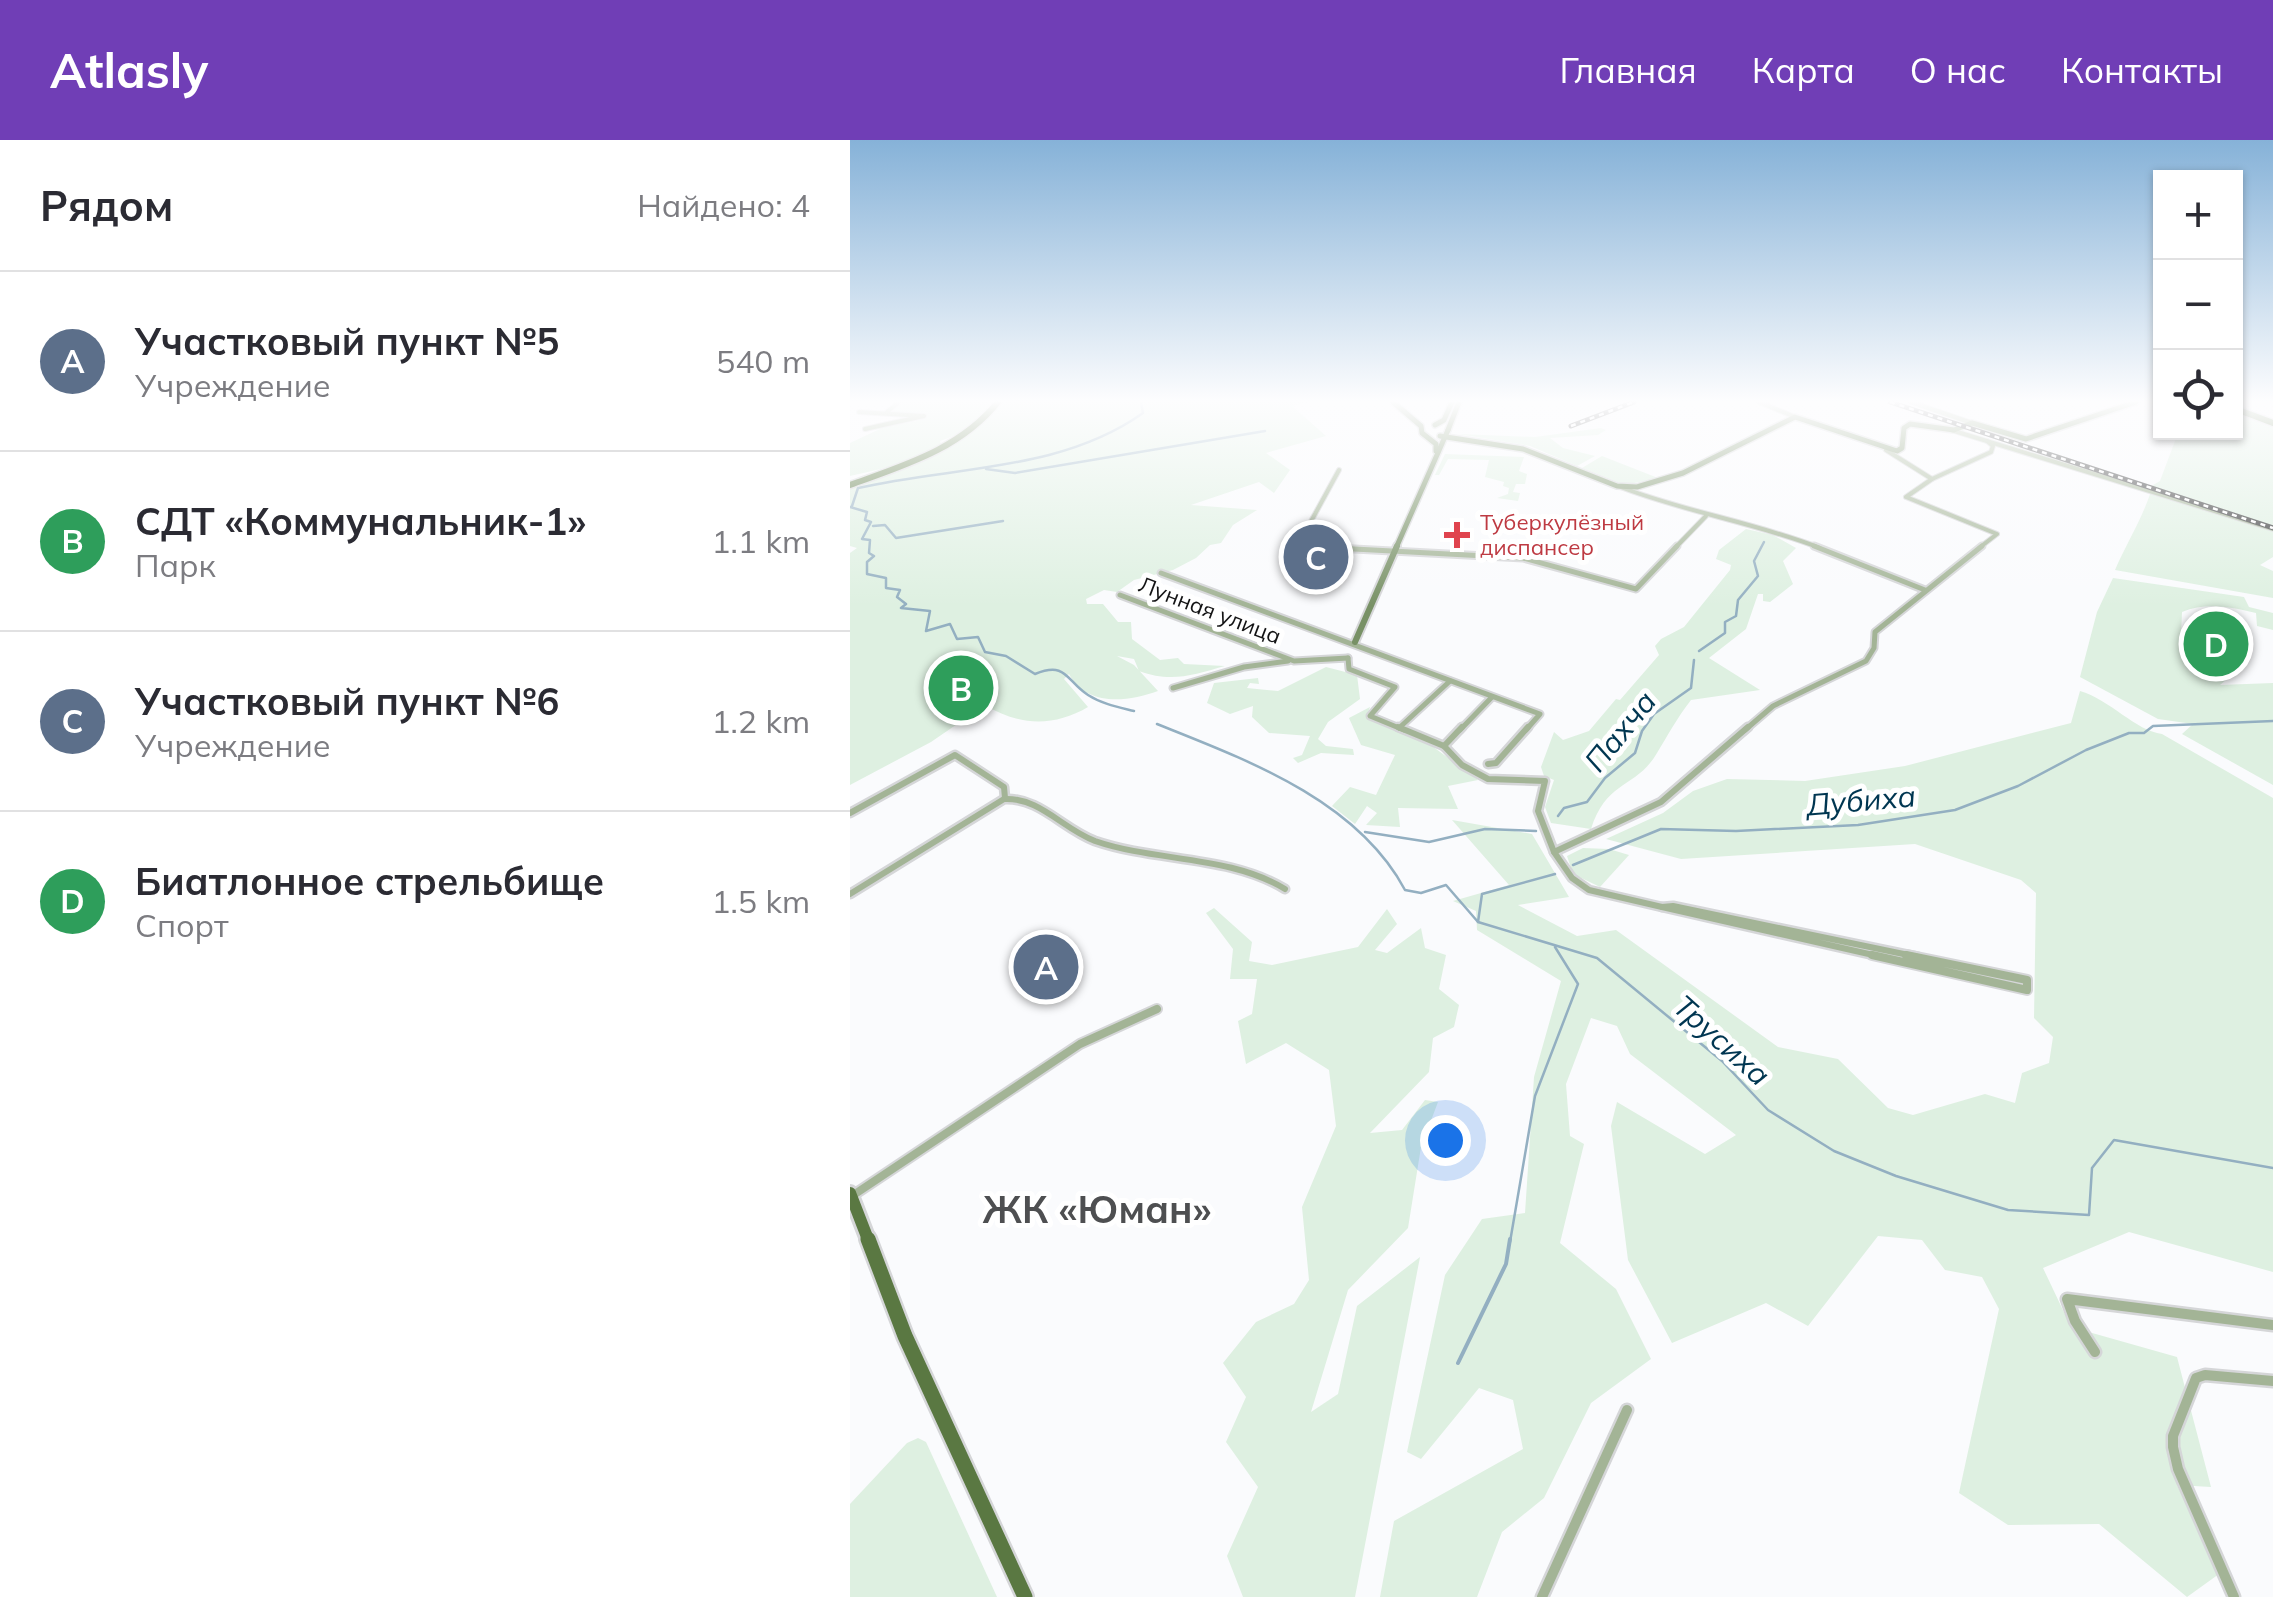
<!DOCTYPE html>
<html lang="ru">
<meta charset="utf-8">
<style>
:root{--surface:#fff;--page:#f2f2f3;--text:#2b2b33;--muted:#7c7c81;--line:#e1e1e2;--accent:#703eb6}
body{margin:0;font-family:Mulish,sans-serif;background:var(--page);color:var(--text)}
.controls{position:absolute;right:30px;top:30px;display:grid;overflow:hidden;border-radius:0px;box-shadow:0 2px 8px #0004}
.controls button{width:90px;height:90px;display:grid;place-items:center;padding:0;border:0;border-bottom:2px solid var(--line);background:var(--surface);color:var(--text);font:50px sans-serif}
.you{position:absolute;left:595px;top:1000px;width:35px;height:35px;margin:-25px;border:8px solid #fff;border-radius:50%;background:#1a73e8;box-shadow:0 0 0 15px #1a73e833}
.badge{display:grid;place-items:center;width:65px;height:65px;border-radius:50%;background:var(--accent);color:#fff;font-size:32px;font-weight:700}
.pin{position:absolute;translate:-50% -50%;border:5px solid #fff;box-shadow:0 2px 10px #0006}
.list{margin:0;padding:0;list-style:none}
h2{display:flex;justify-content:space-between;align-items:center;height:130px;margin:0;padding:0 40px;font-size:42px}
h2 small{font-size:32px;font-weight:400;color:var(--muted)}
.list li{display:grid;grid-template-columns:65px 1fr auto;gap:30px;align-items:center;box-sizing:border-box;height:180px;padding:0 40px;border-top:2px solid var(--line)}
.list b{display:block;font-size:38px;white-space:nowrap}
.list p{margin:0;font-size:32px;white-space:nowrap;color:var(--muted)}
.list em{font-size:32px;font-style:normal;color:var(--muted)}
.icon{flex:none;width:55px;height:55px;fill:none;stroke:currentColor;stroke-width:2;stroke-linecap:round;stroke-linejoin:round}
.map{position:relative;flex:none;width:1423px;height:1457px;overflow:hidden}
header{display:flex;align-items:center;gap:60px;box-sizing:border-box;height:140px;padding:0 50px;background:var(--accent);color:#fff}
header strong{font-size:48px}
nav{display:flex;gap:55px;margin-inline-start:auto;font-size:35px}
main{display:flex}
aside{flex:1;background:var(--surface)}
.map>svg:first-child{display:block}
.green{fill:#def0e1}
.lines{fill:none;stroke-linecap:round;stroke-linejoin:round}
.stream-far1{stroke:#93afc1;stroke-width:2.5}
.stream{stroke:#93afc1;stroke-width:4}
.street-far4-casing{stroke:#d5d6d8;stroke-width:6}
.street-far3-casing{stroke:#d5d6d8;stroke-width:9}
.street-far2-casing{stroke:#d5d6d8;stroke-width:11}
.street-far1-casing{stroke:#d5d6d8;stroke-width:12}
.street-casing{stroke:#d5d6d8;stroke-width:15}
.secondary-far1-casing{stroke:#d5d6d8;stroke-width:8}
.secondary-casing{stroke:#d5d6d8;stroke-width:10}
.primary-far2-casing{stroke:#d5d6d8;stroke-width:9}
.primary-far1-casing{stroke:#d5d6d8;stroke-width:18}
.primary-casing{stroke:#d5d6d8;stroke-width:20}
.street-far4{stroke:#a3b496;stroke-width:4}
.street-far3{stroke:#a3b496;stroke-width:5}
.street-far2{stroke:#a3b496;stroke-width:6}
.street-far1{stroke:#a3b496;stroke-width:8}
.street{stroke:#a3b496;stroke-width:10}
.secondary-far1{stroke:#789166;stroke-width:5}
.secondary{stroke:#789166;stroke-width:6}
.primary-far2{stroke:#5a7842;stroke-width:6}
.primary-far1{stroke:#5a7842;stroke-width:12}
.primary{stroke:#5a7842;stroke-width:15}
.rail-casing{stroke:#353637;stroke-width:5}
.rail{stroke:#fff;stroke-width:2.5;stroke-dasharray:5;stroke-linecap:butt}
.health-dot{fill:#e0444e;stroke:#fff;stroke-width:4}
.labels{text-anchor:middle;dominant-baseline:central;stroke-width:10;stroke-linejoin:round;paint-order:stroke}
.far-health-label{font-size:22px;fill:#be3a42;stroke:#fff;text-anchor:start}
.far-street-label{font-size:22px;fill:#131314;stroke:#fff}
.water-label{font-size:30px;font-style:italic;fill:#003651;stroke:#fff}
.near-quarter-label{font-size:38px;font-weight:bold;fill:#4e4f51;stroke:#fff}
</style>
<header>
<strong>Atlasly</strong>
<nav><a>Главная</a><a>Карта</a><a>О нас</a><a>Контакты</a></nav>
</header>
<main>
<aside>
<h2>Рядом<small>Найдено: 4</small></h2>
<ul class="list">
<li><span class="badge" style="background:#5c6f8a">A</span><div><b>Участковый пункт №5</b><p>Учреждение</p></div><em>540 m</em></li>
<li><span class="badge" style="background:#2e9e5b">B</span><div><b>СДТ «Коммунальник-1»</b><p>Парк</p></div><em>1.1 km</em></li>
<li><span class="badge" style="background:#5c6f8a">C</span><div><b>Участковый пункт №6</b><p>Учреждение</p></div><em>1.2 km</em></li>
<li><span class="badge" style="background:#2e9e5b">D</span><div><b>Биатлонное стрельбище</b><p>Спорт</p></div><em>1.5 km</em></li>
</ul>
</aside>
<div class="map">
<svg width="1423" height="1457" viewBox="0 0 1423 1457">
<rect width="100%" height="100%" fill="#fafbfd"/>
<!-- green -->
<g class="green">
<path d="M53,262H142C129,283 111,294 90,301L91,305L44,326L0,336V303L34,287L67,281L75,276L40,272Z"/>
<path d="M151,262H458L442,266L476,296L416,313L440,330L424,353L409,342L341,365L407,370L383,385L371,403L360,405L346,418L323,430L284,440L267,452L254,450L236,459L237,464H253L268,482H281L282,499L310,520L328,518L334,524L375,526C343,535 321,543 289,531L284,519L267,516L284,525L308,551C277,562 237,567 219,534L214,539L238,567C204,587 169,586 135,565L81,602L0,645V413L7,408L0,406V349C47,333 121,309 151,262Z"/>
<path d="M1386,273L1423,288V417L1410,425L1423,431V458L1265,430C1278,400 1294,376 1303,345L1310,341L1328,293L1386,292Z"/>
<polygon points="751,288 756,290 748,295 700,298 713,308 745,316 727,326 680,306 608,294 685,297"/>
<polygon points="595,314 674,317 669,331 677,334 675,344 666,344 663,352 670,353 668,361 647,358 658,354 659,348 653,346 654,342 635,337 639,320 598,319 589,335 585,335"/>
<polygon points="752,316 808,338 775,345 732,328"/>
<path d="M896,389L923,395L946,408L933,421L943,444L920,462L913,461V454H908L896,489L859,518L910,550L841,560C827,578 818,595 807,613C786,649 757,639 741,689L701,683L695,667L704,640L694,636L691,627L704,592L713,600L739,591L766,559L770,560L809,515L805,506L811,499L834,487L880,430L881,425L866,419L869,410Z"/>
<path d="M1263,438L1394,457L1399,467L1423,473V490L1407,486L1406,473C1381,467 1356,462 1332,472L1331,495L1344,500V519L1384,533L1370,545L1423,543V645L1332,594L1343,584L1308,579L1230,537L1247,472Z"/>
<polygon points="1349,485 1382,491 1384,524 1350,517"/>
<polygon points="476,527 507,535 510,559 478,582 468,599 476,606 503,609 504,615 471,613 448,623 443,618 452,615 460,596 419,593 402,577 403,566 380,574 357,563 364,543 408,538 409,544 400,543 397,548 428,551"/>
<path d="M1230,551C1259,559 1286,591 1312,594L1423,658V1132L1279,1092L1193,1128L1221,1187L1327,1217L1361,1347L1327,1345L1369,1434L1337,1457L1249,1384L1158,1385L1109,1353L1149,1169L1132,1137L1095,1130L1072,1100L1028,1096L958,1186L916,1163L822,1203L778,1120L761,986L767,962L855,1014L886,995L780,914L767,886L741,878L716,944L720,996L734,1004L710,1103L766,1149L801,1219L741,1263L694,1358L652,1392L627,1457H530L544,1381L673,1309L663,1260L629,1248L571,1319L557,1312L595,1135L632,1079L675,1073L684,937L711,841L627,790L626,771L603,761L659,745L602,680L682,694L719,757L668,765L727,796L766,790L928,907L988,919L1038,968L1063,975L1135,954L1165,963L1172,933L1199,923L1203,897L1184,878L1186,753L1171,740L1065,704L831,719L756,699L813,673L843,651L877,639L955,641L1055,626L1221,583Z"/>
<polygon points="520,567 517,576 582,606 628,640 598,646 608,669 548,668 550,687 516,685 527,673 517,666 505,684 482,666 500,647 526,655 545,615 511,605 499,578"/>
<polygon points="733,708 759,709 779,715 750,747 723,734 717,716"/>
<polygon points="364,768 402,802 399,821 422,825 508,807 537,769 547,784 525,810 537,813 571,788 575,808 596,815 589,849 609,865 604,887 583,898 579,932 520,993 552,990 575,960 588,962 571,1007 558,1088 498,1150 461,1272 488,1254 507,1166 570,1117 505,1457 393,1457 377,1416 408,1347 376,1302 396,1257 373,1223 406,1182 444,1164 459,1140 452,1067 486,986 479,930 436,903 396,924 388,881 402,874 407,839 380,839 383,809 356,773"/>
<polygon points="68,1298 76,1302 147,1457 0,1457 0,1364 57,1303"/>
</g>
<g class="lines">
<!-- stream-far1 -->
<g class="stream-far1">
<polyline points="136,329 165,333 415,291"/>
<path d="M2,366L8,348C103,326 210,332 293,273L291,262"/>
<path d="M0,367L17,372L15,380L21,382L12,399L20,400L19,413L24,416L17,422V434L36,438V448L50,450L47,457L56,464L51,468L80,471L76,491L100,484L107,499L128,497L135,512L156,516L185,534C217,521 216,541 238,555C252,564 268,567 284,571"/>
<polyline points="23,386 35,385 46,398 153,381"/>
<polyline points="849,511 875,493 875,482 886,476 888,460 908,436 904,421 914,402"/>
<path d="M307,584C397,620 507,660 555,750L571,753L596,745L628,782L747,818L872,921L918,970L984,1011L1046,1036L1158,1070L1239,1075L1242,1028L1264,1000L1423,1028"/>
<polyline points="708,676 714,668 737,662 755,638 785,613 792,591 804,574 841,548 844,520"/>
<polyline points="515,692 579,702 635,689 686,691"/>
<polyline points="723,725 811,689 886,691 1008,685 1105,670 1168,646 1236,610 1279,593 1294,593 1303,586 1423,581"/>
<polyline points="628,782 632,754 705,734"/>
<polyline points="660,1102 685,956 728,844 705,807"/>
</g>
<!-- stream -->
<polyline class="stream" points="608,1223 656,1124 660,1099"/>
<!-- street-far4 casing -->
<g class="street-far4-casing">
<g id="street-far4">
<polyline points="909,262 945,277"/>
<polyline points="1061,262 1122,283"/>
<polyline points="9,272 74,276 15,289"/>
<polyline points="37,272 49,262"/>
<polyline points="1101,290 1423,389"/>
<polyline points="1036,310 1082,339 1056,357 1147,394 1129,408"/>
<polyline points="1082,339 1141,312 1143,306 1137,301"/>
<path d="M768,346C834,372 904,382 970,408"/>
<polyline points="476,408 447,407 489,330"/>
<polyline points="825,408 856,376"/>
</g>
</g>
<!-- street-far3 casing -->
<g class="street-far3-casing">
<g id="street-far3">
<polyline points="448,406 673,418 786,449 827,406"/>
<polyline points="964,406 1075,450"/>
<polyline points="311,433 690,574 676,590"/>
<polyline points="270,455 444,521 498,518"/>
<polyline points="498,518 499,529 545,547 520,576 554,590"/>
<polyline points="323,548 394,527 438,521"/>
<polyline points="549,588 600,541"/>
<polyline points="610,590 642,557"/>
<polyline points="895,590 923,566 1016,521 1024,508 1025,492 1132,406"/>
</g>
</g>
<!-- street-far2 casing -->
<g class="street-far2-casing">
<g id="street-far2">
<polyline points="548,587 594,606 612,625 638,639 695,641 688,671 704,712 722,738 739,750 812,767"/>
<polyline points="594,606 612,587"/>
<polyline points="638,624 646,623 678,587"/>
<polyline points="0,673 105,615 154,647 155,658"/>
<polyline points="704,712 811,662 898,587"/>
<path d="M0,754L154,659C189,657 213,689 245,701C306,722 379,715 435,749"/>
<polyline points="1032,817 812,767 823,766 1068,817"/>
</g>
</g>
<!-- street-far1 casing -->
<g class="street-far1-casing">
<g id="street-far1">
<polyline points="1022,815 1177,850 1177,840 1056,815"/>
<polyline points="2,1056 230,904 307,869"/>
</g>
</g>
<!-- street casing -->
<g class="street-casing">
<g id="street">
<polyline points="1245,1212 1225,1181 1217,1159 1423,1185"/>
<polyline points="692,1457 777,1270"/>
<polyline points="1384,1457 1328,1329 1323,1307 1323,1296 1346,1238 1355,1235 1423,1241"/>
</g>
</g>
<!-- secondary-far1 casing -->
<g class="secondary-far1-casing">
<g id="secondary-far1">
<polyline points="543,262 571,286 572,293 586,304 586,311"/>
<polyline points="585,285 594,280 602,262"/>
<polyline points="598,290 609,262"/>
<polyline points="590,296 673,309 767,346 787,347 833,333 945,277 1047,311 1052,308 1054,288 1060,284 1104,290 1122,283 1176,299 1286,262"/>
<polyline points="546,408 598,290"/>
</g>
</g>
<!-- secondary casing -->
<g class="secondary-casing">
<polyline id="secondary" points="505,502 547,406"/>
</g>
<!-- primary-far2 casing -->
<g class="primary-far2-casing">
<g id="primary-far2">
<polyline points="1386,269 1423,283"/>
<path d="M0,345C55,325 110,309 148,262"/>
</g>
</g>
<!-- primary-far1 casing -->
<g class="primary-far1-casing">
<polyline id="primary-far1" points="0,1053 19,1102"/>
</g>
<!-- primary casing -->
<g class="primary-casing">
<polyline id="primary" points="18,1099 55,1196 175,1457"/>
</g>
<!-- street-far4 -->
<use href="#street-far4" class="street-far4"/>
<!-- street-far3 -->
<use href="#street-far3" class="street-far3"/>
<!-- street-far2 -->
<use href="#street-far2" class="street-far2"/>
<!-- street-far1 -->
<use href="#street-far1" class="street-far1"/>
<!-- street -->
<use href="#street" class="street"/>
<!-- secondary-far1 -->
<use href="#secondary-far1" class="secondary-far1"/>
<!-- secondary -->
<use href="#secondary" class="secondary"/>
<!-- primary-far2 -->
<use href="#primary-far2" class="primary-far2"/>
<!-- primary-far1 -->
<use href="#primary-far1" class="primary-far1"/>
<!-- primary -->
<use href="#primary" class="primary"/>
<!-- rail casing -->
<g class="rail-casing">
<g id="rail">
<polyline points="1040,262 1423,388"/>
<polyline points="721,286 784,262"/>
</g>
</g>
<!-- rail -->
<use href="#rail" class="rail"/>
</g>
<!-- sky -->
<linearGradient id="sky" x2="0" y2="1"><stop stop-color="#86b2d8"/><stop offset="0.56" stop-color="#fdfdfe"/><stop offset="1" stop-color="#fdfdfe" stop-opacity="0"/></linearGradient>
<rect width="1423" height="466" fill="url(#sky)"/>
<!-- markers -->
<path class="health-dot" d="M602 380h10v10h10v10h-10v10h-10v-10h-10v-10h10z"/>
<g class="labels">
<!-- far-health labels -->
<g class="far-health-label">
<text x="630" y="382">Туберкулёзный<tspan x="630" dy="25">диспансер</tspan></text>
</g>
<!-- far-street labels -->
<g class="far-street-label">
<text transform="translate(360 470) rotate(21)">Лунная улица</text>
</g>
<!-- water labels -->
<g class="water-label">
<text transform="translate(770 591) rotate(-51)">Пахча</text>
<text transform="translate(1011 660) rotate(-5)">Дубиха</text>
<text transform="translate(872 900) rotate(42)">Трусиха</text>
</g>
<!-- near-quarter labels -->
<g class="near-quarter-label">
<text x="247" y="1069">ЖК «Юман»</text>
</g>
</g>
</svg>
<div class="controls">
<button>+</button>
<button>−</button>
<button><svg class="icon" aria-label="locate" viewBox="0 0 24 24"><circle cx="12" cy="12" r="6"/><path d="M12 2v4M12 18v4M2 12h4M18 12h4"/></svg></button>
</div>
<div class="you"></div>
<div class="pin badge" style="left:196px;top:827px;background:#5c6f8a">A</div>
<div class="pin badge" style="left:111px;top:548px;background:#2e9e5b">B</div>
<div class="pin badge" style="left:466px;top:417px;background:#5c6f8a">C</div>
<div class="pin badge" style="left:1366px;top:504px;background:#2e9e5b">D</div>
</div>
</main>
